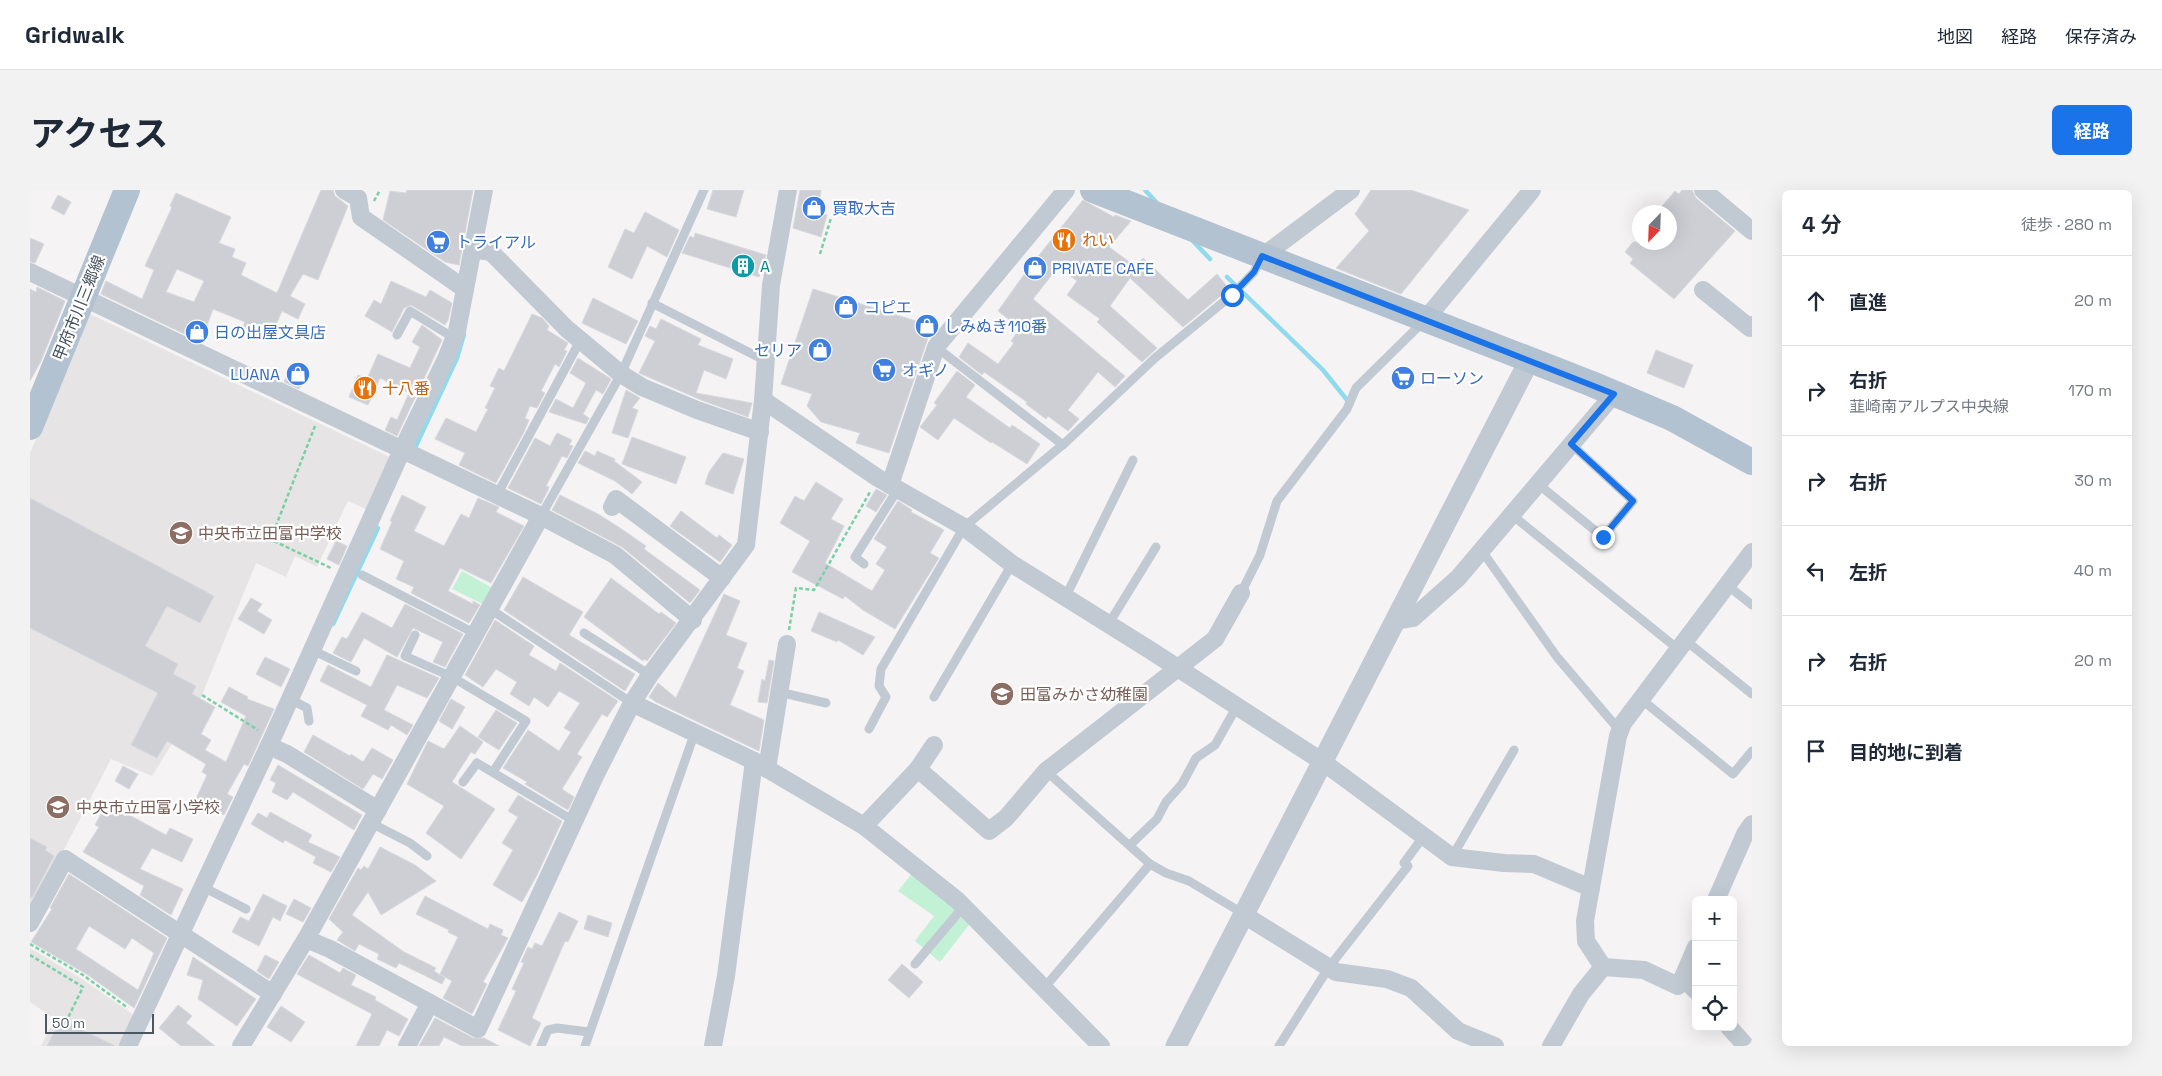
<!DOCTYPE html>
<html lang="ja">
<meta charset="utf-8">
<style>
:root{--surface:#fff;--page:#f2f2f3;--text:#1f2937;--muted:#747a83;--line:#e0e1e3;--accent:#1a73e8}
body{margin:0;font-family:"Space Grotesk","Noto Sans JP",sans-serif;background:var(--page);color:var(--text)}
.controls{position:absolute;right:15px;bottom:15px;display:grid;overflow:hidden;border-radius:8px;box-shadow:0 5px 20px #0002}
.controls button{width:45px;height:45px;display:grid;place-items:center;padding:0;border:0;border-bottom:1px solid var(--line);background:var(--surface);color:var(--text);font:25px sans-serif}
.compass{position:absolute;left:1602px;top:15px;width:45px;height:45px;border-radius:50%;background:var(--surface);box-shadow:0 5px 20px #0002;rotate:203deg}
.scale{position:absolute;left:15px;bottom:12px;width:109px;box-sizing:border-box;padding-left:5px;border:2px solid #4a5661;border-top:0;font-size:14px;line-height:18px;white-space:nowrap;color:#4a5661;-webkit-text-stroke:4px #fff;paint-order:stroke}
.stop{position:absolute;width:15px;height:15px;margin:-11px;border:4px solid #1a73e8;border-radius:50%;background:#fff}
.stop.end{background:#1a73e8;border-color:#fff;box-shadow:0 1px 5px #0008}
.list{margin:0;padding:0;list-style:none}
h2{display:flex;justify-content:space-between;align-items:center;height:65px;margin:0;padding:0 20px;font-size:21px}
h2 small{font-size:16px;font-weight:400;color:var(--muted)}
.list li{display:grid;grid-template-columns:32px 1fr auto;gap:15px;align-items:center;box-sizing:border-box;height:90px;padding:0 20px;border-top:1px solid var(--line)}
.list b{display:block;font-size:19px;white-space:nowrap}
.list p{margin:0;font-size:16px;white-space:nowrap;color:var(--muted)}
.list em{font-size:16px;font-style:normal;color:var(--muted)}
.icon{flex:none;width:28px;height:28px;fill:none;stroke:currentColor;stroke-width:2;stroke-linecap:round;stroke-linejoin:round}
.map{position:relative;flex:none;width:1722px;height:856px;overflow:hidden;border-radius:8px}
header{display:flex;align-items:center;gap:30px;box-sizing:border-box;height:70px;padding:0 25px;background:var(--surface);border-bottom:1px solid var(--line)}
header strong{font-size:24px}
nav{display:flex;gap:28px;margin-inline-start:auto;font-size:18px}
.intro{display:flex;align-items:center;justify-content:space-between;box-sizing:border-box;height:120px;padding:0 30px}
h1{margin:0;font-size:35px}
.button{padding:12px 22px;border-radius:8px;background:var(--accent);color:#fff;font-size:18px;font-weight:700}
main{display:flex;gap:30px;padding:0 30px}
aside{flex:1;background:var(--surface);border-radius:8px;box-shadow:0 5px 20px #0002}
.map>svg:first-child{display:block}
.education{fill:#e6e4e5}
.green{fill:#c3f1d5}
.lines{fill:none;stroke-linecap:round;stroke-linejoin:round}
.stream{stroke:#90daee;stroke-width:4.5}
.building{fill:#cdcfd5;stroke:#d7d9de;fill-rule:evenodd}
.path{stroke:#7ad0a6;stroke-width:2.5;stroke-dasharray:4 2.5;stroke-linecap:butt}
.service{stroke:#c1cad2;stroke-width:9}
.minor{stroke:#c1cad2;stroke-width:18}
.tertiary{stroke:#c1cad2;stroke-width:21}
.primary{stroke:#b3c2d1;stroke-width:26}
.route{stroke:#1a73e8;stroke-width:6}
.labels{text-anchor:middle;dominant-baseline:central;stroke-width:4.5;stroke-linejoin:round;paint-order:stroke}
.shop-label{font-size:16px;fill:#366cbe;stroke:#fff;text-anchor:start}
.food-label{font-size:16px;fill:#c56008;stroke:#fff;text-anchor:start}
.culture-label{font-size:16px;fill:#0d838f;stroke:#fff;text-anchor:start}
.street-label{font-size:16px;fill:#4a5661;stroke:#fff}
.education-label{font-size:16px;fill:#785e54;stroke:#fff;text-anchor:start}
</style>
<header>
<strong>Gridwalk</strong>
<nav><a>地図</a><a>経路</a><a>保存済み</a></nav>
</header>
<div class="intro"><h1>アクセス</h1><a class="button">経路</a></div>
<main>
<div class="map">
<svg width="1722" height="856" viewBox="0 0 1722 856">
<rect width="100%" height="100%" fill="#f5f3f3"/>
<!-- education -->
<g class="education">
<polygon points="60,124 362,268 338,320 318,311 287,377 265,366 256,387 226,373 172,505 122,586 81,569 0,725 0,263"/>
<polygon points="0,758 52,789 108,828 95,856 11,856 25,829 0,812"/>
</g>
<!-- green -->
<g class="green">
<polygon points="432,381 464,399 455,415 422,399"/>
<polygon points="885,680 942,731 910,772 885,751 904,726 868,701"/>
</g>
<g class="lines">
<!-- stream -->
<g class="stream">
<polyline points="1115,0 1127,13"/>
<polyline points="1162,50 1180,69"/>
<polyline points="1197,87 1293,180 1317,210"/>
<polyline points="384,260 427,168 434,144"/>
<polyline points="303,434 348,338"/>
</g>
</g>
<!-- building -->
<g class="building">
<path d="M291,0H303L305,6L318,16L288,90L273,84L260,106L275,114L268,129L252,121L239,151L212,139L215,132L183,119L171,152L71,104L76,91L112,109L124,80L115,76L142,17L140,16L146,3L201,27L189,53L205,59L202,67L216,73L211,85L247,103ZM147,79L174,91L164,112L136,102Z"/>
<polygon points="377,0 443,0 429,75 415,72 353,30 360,1 376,3"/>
<polygon points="683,0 714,0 706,27 677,19"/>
<polygon points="770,0 791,0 788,22 797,25 791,47 763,38"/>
<polygon points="1341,0 1381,0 1439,20 1371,104 1306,78 1339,41 1325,24"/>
<polygon points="1652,0 1662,0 1666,8 1705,41 1644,109 1600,73 1603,69 1595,62 1603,52 1640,52 1640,22 1627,22 1645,1 1649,4"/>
<polygon points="28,5 41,12 34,25 21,18"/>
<polygon points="1053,10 1084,27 1085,25 1101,31 1079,57 1105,76 1113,68 1158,110 1187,84 1199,99 1153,137 1100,88 1080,116 1127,158 1112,172 1067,132 1070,129 1037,105 1047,91 1028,77 1003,109 1095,186 1085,197 1068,182 1038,220 1049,229 1038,241 1018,226 1016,229 996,214 997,212 954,182 952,185 929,167 938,153 968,174 984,153 981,151 990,138 968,121 998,79"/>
<polygon points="615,22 649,40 637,67 617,56 602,89 578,77 595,39 604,43"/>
<polygon points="665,43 736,65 729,87 652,63 660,46 664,48"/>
<polygon points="0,48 14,54 5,73 0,72"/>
<polygon points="361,91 396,107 400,100 422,113 418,130 415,135 381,115 374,118 362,142 335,126 344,110 351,114"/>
<polygon points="7,97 35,111 11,171 0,191 0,99 6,102"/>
<polygon points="783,99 902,136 859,263 826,253 830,243 791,232 777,216 782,204 751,194"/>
<polygon points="563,108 608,131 596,154 552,133"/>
<polygon points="502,124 512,128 519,136 517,140 538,153 534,160 537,161 529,177 525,174 511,201 515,203 507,218 500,216 495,228 499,230 494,242 466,293 429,275 435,263 405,249 416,228 446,242 458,219 455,218 465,198 460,196 469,178 474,181"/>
<polygon points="631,129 671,149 668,155 703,169 696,189 674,180 666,203 722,213 718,227 671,210 609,183 625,151 615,146 620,136 626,139"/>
<polygon points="392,135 412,150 367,246 355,240 361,227 367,230 379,203 350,188 338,215 319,207 328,185 337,189 348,164 380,178 390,157 382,152"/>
<polygon points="1626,160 1663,175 1654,198 1617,183"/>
<polygon points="548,168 581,189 573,204 566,200 553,224 559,228 556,234 519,222 526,209 543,218 556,193 540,183"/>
<polygon points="263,174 278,181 269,199 254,192"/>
<polygon points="927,181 945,195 936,207 980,238 982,235 1010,254 997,274 962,252 961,253 924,228 908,250 890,237 907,215 904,213"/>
<polygon points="596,200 610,208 602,218 608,220 598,248 582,243"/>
<polygon points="527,243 542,250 539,255 543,256 537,268 532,266 516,296 519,297 518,300 511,314 478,298 505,248 520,256"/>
<polygon points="602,247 656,267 646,294 592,274"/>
<polygon points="555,261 565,266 567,261 585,269 584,271 612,292 602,304 585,291 548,273"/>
<polygon points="693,263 714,269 703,304 675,294 679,282"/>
<polygon points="786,292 813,309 801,329 814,336 795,373 842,401 855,380 846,374 857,357 844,349 868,311 882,320 881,322 914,340 900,363 909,368 865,439 833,420 815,406 813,409 762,382 780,351 750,333 765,306 774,311"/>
<polygon points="846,299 857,305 846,322 836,316"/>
<polygon points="372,305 396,317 384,341 414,356 431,324 439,328 448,308 469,317 466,322 494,336 461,393 430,378 418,401 443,414 443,411 450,415 439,433 381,403 384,397 366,389 374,371 350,359 362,332 360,331"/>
<polygon points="530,305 568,324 590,338 616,356 614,359 670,400 660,413 592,357 522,320"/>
<polygon points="0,308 184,406 170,433 137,416 115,456 148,474 143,484 166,496 162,504 185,517 171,544 181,550 175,560 196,572 216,526 191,512 199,497 218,507 217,509 244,519 218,576 214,574 197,604 203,607 194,625 165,611 177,585 172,582 176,574 137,551 127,568 101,555 128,503 0,438"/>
<polygon points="651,321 687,348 689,345 702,355 690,372 640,336"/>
<polygon points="306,351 317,356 309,375 297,369"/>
<polygon points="493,387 553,422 539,445 605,484 595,501 474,420"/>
<polygon points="581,388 629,424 631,422 646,433 617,471 614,469 613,471 554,427"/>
<polygon points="694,404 710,411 696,445 717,453 707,478 714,481 700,515 734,530 729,561 626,512 619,507 628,493 646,508"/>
<polygon points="221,408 232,414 227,421 242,430 234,444 208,429"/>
<polygon points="375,414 433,444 415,477 403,472 413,452 383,438 367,467 334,448 321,472 303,463 312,447 317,449 332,422 362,438"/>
<polygon points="789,422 845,447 833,465 808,450 807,452 781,441"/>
<polygon points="465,430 504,456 499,465 526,481 530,473 588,511 577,527 572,524 547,564 552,567 532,599 544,607 538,620 495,594 497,592 473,578 498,540 529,561 541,542 534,538 550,513 529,501 518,517 504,507 499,516 480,504 487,492 466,479 453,497 435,485"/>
<polygon points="357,465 409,488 397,508 367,495 354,520 383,535 377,545 361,535 358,540 331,526 337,515 290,491 298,475 341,497"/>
<polygon points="235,467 260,479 251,497 226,484"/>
<polygon points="739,470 744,471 737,513 728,512 732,489 735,491"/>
<polygon points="421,509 435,517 422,539 409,531"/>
<polygon points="466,520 487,533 469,560 448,547"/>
<polygon points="430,536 453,552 445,564 441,562 422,592 465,619 431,669 396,643 414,616 377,594 398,551 414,559"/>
<polygon points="283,545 320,566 321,564 333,572 342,558 363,570 352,589 343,584 333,599 274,562"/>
<polygon points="248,575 332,625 324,640 263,602 257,610 242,602 246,593 240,590"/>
<polygon points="93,576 108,584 99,599 85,591"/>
<polygon points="488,605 532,631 507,685 492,712 463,695 483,660 472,653 488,627 478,621"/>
<polygon points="77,613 136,645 140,638 163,649 152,672 122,658 110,679 153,699 141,725 110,705 114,696 53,662 69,637 65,635"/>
<polygon points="240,622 282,645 278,652 310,667 301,682 283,673 286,667 255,650 253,653 221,634 228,623 237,628"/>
<polygon points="0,648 17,657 15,660 24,666 2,708 0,707"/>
<polygon points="350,657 385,675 406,691 351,725 338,702 322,725 374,762 406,778 404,781 415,788 412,794 369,773 366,778 347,769 349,764 329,754 325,761 307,750 313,742 299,729 328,678 331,680 334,676 338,679"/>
<path d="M39,684L137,748L104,818L58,785L1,752L22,719L20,718ZM59,736L95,759L102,748L124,763L108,800L46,759Z"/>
<polygon points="233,704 257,716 250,731 243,727 229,756 202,742 210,727 219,731"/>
<polygon points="395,706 458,739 460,734 473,740 471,745 478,748 453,792 457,794 442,824 413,808 422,791 410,784 428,747 418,742 419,740 386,724"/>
<polygon points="264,709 281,718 273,732 256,724"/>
<polygon points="529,722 548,731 538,752 535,751 502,828 511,833 500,856 468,840 486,801 482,799 494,773 491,772 498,757 502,759 505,753 512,756"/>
<polygon points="558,725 582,733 578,747 554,739"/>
<polygon points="235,765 249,772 239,789 227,781"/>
<polygon points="279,765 310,783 313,778 326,785 321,795 346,807 345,810 378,829 369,846 357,840 349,856 326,856 342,824 267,784"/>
<polygon points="163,767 226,809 207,836 168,809 173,790 157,785"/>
<polygon points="872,774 893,792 879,808 858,790"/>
<polygon points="148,815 162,826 156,833 185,856 151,856 129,838"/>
<polygon points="251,816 275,832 261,852 237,837"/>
<polygon points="405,828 443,848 454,848 469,856 432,856 414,847 409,856 389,856"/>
<polygon points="31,829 36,832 85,856 17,856"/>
</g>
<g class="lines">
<!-- path -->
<g class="path">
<polyline points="344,11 350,0"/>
<polyline points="790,64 801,28"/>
<polyline points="285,236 242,346 244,351 301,378"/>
<polyline points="759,440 766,398 784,400 840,302"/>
<polyline points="172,505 228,540"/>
<polyline points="0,754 53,785 98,818"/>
<polyline points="0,765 53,797 36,832"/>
</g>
<!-- service -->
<g class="service">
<polyline points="622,113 736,171"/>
<polyline points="367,145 380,121 424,148"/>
<polyline points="906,157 1033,255"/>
<polyline points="1508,294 1573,347 1603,311 1541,254"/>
<polyline points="467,305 551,149"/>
<polyline points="1482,325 1648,459"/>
<polyline points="511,326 591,184 674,0"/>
<polyline points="1452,361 1527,467 1590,541"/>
<polyline points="834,374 825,367 868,299"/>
<polyline points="332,385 446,444"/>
<polyline points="1697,395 1722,415"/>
<polyline points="1211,403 1230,365 1247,311 1317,219 1326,198 1393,132"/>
<polyline points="1035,408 1103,270"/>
<polyline points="460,419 602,513"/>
<polyline points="1078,435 1126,357"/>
<polyline points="554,443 620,485"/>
<polyline points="385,445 375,466 422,487 496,531 463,582"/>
<polyline points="1655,450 1722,504"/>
<polyline points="282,460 326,481"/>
<polyline points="749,502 796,513"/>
<polyline points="904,507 982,374"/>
<polyline points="260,509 277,518 279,531"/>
<polyline points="1611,509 1703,584 1722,561"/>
<polyline points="839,539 856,507 849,496 851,479 934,337 1036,252 1125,168 1202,105 1224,82 1232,67"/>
<polyline points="1016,581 1120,674 1136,683 1159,691 1214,724"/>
<polyline points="433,592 447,573 544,631"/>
<polyline points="341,633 380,653 397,666"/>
<polyline points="1100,655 1127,629 1136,612 1152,594 1166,568 1185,555 1202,525 1209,518"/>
<polyline points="1422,667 1484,560"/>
<polyline points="173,697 216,719"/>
<polyline points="885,774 934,716"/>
<polyline points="1014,798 1120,674"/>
<polyline points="511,856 518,840 527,838 559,842"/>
<polyline points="555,856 665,542"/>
<polyline points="1249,856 1299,777 1378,676 1374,673 1393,647"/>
</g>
<!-- minor -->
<g class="minor">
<polyline points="314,0 328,8 331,27 435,99"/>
<polyline points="758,0 741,95 733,210 716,355 620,485 602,513 724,571 834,636 927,710 1071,856"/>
<polyline points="1673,0 1722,41"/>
<polyline points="443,59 461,62 537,139 591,184 612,197 667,220 730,242"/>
<polyline points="1233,66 1321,0"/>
<polyline points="0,82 511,326 585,365 663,430"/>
<polyline points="1673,100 1720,138 1722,135"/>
<polyline points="1395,130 1502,0"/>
<polyline points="733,210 848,288 934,337 982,374 1120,460 1293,572 1422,667 1474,673 1504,674 1561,698"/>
<polyline points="860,295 906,157 1036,0"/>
<polyline points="582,317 586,309 692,388"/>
<polyline points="1366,431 1383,428 1428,388 1584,204"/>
<polyline points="239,556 257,564 348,620"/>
<polyline points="737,579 757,454"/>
<polyline points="888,579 904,555"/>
<polyline points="834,636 888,579 959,641 976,628 1016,581 1185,449 1211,403"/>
<polyline points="1686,710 1715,644 1722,634"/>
<polyline points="1214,725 1306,782 1357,789 1381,798 1428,841 1465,856"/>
<polyline points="0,733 35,669 243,804"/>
<polyline points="276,749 300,759 448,839 565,586 602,513"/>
<polyline points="1573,777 1614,780 1648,796 1653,787 1666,801"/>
<polyline points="1653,787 1666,757"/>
<polyline points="1699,837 1716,856"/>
<polyline points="98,856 242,549 372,260 416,169 427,141 454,0"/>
<polyline points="211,856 276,749 511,326"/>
<polyline points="377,856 400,813"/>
<polyline points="683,856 696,786 724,571"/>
<polyline points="1521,856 1551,804 1573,777 1556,751 1555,731 1588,546 1593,533 1722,362"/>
</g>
<!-- tertiary -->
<polyline class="tertiary" points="1146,856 1499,171"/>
<!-- primary -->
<g class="primary">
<polyline points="1063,0 1562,194 1642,228 1722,272"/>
<polyline points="0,237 97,0"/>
</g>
</g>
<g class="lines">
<!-- route -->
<polyline class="route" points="1202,105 1224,82 1232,66 1584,204 1541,254 1603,311 1573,347"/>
</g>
<!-- icons -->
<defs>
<g id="shop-disc" transform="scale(1.25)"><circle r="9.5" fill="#3f7fe0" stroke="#fff"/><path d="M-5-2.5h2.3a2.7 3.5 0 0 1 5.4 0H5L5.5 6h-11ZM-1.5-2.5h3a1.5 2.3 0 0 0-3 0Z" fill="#fff"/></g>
<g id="restaurant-disc" transform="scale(1.25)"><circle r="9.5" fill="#e8710a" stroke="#fff"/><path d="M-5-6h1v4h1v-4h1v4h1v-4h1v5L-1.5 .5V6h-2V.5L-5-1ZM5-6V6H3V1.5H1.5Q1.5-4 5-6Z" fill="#fff"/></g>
<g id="supermarket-disc" transform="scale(1.25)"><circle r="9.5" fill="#3f7fe0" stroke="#fff"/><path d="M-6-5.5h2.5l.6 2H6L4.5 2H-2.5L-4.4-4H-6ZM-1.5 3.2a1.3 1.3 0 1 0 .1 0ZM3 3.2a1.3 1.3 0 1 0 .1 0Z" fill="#fff"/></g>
<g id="building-disc" transform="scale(1.25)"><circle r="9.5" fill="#0f9aa8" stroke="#fff"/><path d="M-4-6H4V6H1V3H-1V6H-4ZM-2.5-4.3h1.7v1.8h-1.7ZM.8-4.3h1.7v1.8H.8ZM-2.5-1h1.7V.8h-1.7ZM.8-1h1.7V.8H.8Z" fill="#fff"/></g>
<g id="school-disc" transform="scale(1.25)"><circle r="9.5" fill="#8d6e63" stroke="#fff"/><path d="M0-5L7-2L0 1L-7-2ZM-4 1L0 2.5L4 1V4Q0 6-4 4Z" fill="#fff"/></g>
</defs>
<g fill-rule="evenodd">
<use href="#shop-disc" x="784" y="18"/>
<use href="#restaurant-disc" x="1034" y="50"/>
<use href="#supermarket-disc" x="408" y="52"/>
<use href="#building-disc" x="713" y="76"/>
<use href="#shop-disc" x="1005" y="78"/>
<use href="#shop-disc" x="816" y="117"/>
<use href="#shop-disc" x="897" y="136"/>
<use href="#shop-disc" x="167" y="142"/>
<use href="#shop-disc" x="790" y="160"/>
<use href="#supermarket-disc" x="854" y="180"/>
<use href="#shop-disc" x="268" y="184"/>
<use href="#supermarket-disc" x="1373" y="188"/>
<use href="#restaurant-disc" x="335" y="198"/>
<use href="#school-disc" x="151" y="343"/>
<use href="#school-disc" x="972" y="504"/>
<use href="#school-disc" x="28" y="617"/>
</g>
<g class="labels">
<!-- shop labels -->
<g class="shop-label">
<text x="802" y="18">買取大吉</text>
<text x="426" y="52">トライアル</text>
<text x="1022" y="78">PRIVATE CAFE</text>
<text x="834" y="117">コピエ</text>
<text x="914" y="136">しみぬき110番</text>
<text x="184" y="142">日の出屋文具店</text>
<text x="772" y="160" text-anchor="end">セリア</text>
<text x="872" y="180">オギノ</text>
<text x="250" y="184" text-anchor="end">LUANA</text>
<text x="1390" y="188">ローソン</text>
</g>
<!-- food labels -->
<g class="food-label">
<text x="1052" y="50">れい</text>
<text x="352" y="198">十八番</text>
</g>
<!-- culture labels -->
<g class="culture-label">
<text x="730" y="76">A</text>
</g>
<!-- street labels -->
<g class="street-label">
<text transform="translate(49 118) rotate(-68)">甲府市川三郷線</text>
</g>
<!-- education labels -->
<g class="education-label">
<text x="168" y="343">中央市立田富中学校</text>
<text x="990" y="504">田富みかさ幼稚園</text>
<text x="46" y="617">中央市立田富小学校</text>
</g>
</g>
</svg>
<div class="controls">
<button>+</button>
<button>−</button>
<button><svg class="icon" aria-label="locate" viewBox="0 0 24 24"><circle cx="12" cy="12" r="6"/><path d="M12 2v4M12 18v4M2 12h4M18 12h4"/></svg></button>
</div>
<svg class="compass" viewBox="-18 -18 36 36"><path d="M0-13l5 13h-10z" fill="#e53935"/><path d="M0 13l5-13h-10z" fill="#747a83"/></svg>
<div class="scale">50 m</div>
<div class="stop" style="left:1202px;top:105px"></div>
<div class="stop end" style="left:1573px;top:347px"></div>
</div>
<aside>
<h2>4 分<small>徒歩 · 280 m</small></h2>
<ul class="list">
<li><svg class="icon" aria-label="ahead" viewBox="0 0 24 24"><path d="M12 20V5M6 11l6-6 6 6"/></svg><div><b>直進</b></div><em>20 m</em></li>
<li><svg class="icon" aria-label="right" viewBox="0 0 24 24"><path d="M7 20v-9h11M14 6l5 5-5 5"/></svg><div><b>右折</b><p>韮崎南アルプス中央線</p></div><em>170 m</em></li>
<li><svg class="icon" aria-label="right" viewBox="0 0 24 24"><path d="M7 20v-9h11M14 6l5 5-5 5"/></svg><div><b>右折</b></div><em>30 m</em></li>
<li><svg class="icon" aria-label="left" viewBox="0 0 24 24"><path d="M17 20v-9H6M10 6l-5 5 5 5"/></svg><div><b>左折</b></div><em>40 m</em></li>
<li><svg class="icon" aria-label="right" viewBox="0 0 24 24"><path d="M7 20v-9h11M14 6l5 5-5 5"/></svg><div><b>右折</b></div><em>20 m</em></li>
<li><svg class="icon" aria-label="arrive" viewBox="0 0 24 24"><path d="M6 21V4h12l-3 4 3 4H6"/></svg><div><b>目的地に到着</b></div></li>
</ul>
</aside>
</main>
